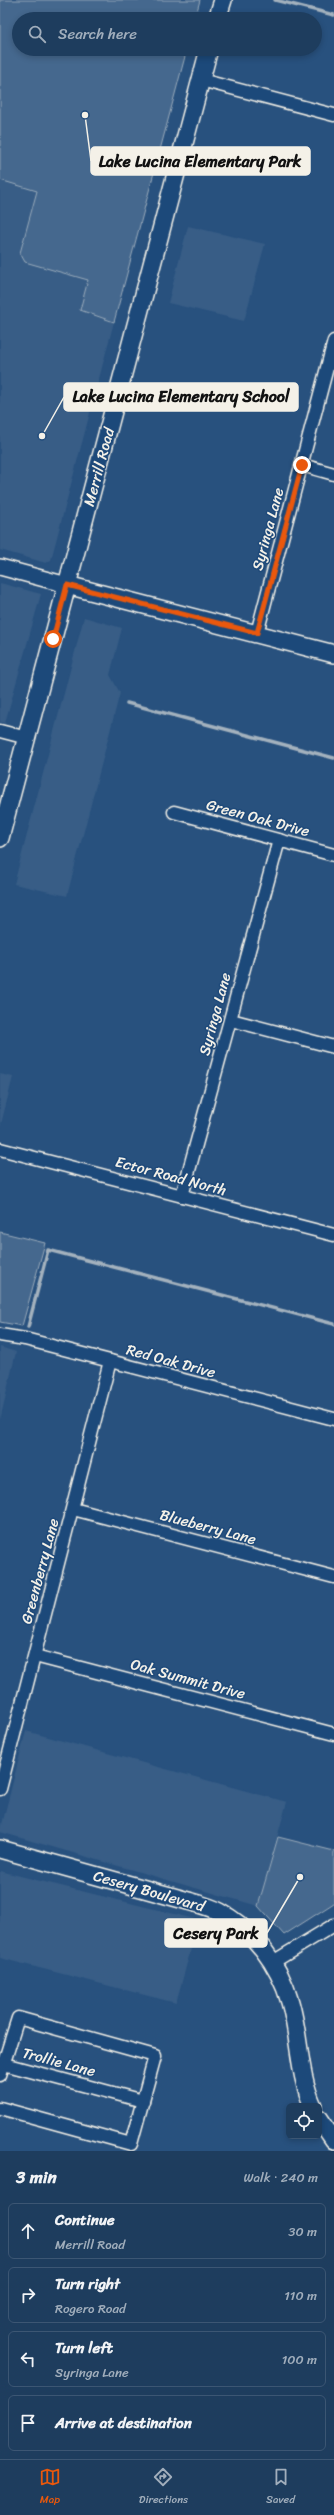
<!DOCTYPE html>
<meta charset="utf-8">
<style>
:root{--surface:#1e3d5e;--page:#2b4867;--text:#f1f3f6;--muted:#a1aebc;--line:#3c5673;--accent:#ea580c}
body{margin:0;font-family:Sriracha,sans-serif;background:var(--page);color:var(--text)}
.controls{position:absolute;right:12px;bottom:12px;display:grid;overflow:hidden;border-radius:6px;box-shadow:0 2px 6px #0003}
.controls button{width:36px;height:36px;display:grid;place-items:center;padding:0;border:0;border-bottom:1px solid var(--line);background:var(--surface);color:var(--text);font:20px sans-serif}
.stop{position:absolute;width:12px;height:12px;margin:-9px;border:3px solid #ea580c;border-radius:50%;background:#fff}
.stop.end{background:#ea580c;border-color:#fff;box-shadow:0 1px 4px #0008}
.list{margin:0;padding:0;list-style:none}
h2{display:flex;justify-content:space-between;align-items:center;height:52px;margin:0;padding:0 16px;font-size:17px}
h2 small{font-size:13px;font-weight:400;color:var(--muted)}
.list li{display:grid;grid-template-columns:26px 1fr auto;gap:12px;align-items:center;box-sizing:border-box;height:56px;margin:0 8px 8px;padding:0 8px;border:1px solid var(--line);border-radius:6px}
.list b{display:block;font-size:15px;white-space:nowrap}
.list p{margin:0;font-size:13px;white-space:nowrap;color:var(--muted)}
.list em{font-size:13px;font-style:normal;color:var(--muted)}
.icon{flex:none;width:22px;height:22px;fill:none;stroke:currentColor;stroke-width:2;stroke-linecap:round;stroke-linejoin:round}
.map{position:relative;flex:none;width:334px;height:2151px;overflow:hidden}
.search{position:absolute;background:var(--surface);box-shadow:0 2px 6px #0003;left:12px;right:12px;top:12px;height:44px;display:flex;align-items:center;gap:10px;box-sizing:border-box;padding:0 14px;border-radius:22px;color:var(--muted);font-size:15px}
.sheet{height:308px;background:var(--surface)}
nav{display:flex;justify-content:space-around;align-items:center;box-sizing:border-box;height:56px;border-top:1px solid var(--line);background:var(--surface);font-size:11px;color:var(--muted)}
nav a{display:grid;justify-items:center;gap:2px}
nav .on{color:var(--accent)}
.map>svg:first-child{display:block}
.built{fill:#375d86}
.green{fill:#45688e;stroke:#9cacbb}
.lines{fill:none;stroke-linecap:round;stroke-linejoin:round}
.stream{stroke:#a4b2be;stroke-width:3.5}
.minor-casing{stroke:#f4f1e8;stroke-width:15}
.tertiary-casing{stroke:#f4f1e8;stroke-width:18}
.secondary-casing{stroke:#f4f1e8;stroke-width:20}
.minor{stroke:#1f4a7a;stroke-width:12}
.tertiary{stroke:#1f4a7a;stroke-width:15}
.secondary{stroke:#1f4a7a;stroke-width:17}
.route{stroke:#ea580c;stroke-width:5}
.labels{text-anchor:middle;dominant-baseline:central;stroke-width:3;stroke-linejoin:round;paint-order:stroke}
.street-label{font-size:15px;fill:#f4f1e8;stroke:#1f4a7a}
.leader{fill:none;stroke:#f4f1e8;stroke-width:1.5}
.callout-dot{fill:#f4f1e8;stroke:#1f4a7a;stroke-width:1.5}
.callout{fill:#f4f1e8;stroke:#f4f1e8;stroke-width:1.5}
.callout-label{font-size:16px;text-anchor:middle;font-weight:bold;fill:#111}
</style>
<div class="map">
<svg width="334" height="2151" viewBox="0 0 334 2151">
<rect width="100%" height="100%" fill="#28517e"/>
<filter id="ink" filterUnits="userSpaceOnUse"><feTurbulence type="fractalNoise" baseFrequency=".025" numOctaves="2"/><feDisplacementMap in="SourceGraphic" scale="8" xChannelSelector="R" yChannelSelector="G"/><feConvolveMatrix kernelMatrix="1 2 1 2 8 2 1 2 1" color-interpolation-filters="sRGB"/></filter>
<g filter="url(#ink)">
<!-- built -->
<g class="built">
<polygon points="0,180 37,191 20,253 25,262 88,280 80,310 114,322 51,560 46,563 0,550"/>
<polygon points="188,226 265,244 244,321 168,303"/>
<polygon points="0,583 41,594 5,723 0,722"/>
<polygon points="84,617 122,628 110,675 120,693 67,896 14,884"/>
<polygon points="0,1074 13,1077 0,1128"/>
<polygon points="0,1347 16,1352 0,1420"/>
<polygon points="26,1731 287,1802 258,1906 0,1832"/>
<polygon points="0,1871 199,1920 176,2003 0,1958"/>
</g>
<!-- green -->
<g class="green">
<polygon points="0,0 200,0 195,19 19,19 19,49 187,49 114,322 80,310 88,280 25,262 20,253 37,191 0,180"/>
<polygon points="0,1232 45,1243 22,1326 0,1322"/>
<polygon points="278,1837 334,1851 334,1903 284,1935 258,1906"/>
</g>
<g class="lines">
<!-- stream -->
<g class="stream">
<polyline points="275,0 334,15"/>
<polyline points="127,703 334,758"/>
<polyline points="28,1327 48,1250 334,1324"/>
</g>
<!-- minor casing -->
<g class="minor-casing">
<g id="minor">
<polyline points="201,80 334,115"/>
<polyline points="302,465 334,474"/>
<polyline points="257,633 334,341"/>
<polyline points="0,731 27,738"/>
<polyline points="174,812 334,855"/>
<polyline points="231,1020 334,1047"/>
<polyline points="0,1149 334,1235"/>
<polyline points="182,1196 279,840"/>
<polyline points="0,1335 25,1339 334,1419"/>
<polyline points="73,1509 334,1577"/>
<polyline points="35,1656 334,1734"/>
<polyline points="0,1789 110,1361"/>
<polyline points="273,1962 334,1925"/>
<polyline points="0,2063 143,2101"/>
<polyline points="0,2075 18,2018 155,2056 131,2144 0,2108"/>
</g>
</g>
<!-- tertiary casing -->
<g class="tertiary-casing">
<polyline id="tertiary" points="0,567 67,585"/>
</g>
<!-- secondary casing -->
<g class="secondary-casing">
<g id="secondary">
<polyline points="217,19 223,0"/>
<polyline points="67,585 334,654"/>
<polyline points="0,838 209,49"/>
<path d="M0,1849L188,1901C199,1904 211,1907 220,1912C254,1931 279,1964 290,2002C300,2036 298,2073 313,2106"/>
<polyline points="319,2118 334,2140"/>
</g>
</g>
<!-- minor -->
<use href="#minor" class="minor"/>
<!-- tertiary -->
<use href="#tertiary" class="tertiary"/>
<!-- secondary -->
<use href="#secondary" class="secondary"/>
</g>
</g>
<g class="lines" filter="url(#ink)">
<!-- route -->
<polyline class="route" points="53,639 67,585 257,633 302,465"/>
</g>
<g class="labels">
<!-- street labels -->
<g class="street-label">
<text transform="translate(99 467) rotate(-75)">Merrill Road</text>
<text transform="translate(268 529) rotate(-75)">Syringa Lane</text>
<text transform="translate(258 818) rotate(15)">Green Oak Drive</text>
<text transform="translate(215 1014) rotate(-75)">Syringa Lane</text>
<text transform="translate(171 1176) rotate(15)">Ector Road North</text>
<text transform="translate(171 1361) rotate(15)">Red Oak Drive</text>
<text transform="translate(208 1527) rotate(15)">Blueberry Lane</text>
<text transform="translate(40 1571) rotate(-75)">Greenberry Lane</text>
<text transform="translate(188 1679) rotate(15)">Oak Summit Drive</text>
<text transform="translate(149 1891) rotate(16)">Cesery Boulevard</text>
<text transform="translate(59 2062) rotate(15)">Trollie Lane</text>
</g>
</g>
<!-- callouts -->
<path class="leader" d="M85 115L91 161M42 436L64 397M300 1877L267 1933"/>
<g class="callout-dot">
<circle cx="85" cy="115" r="4"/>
<circle cx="42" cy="436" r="4"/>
<circle cx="300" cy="1877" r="4"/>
</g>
<g class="callout">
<rect x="91" y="147" width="219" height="28" rx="4"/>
<rect x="64" y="383" width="234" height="28" rx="4"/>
<rect x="165" y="1919" width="102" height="28" rx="4"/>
</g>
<g class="callout-label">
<text x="200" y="167">Lake Lucina Elementary Park</text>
<text x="181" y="402">Lake Lucina Elementary School</text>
<text x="216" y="1939">Cesery Park</text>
</g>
</svg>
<div class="controls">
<button><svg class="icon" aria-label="locate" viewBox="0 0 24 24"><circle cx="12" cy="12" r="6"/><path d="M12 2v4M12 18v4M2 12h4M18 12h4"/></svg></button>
</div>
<div class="stop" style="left:53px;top:639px"></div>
<div class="stop end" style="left:302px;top:465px"></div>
<div class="search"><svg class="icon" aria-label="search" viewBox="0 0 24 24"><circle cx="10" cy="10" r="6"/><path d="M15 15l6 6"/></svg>Search here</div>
</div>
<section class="sheet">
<h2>3 min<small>Walk · 240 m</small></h2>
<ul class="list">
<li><svg class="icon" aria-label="ahead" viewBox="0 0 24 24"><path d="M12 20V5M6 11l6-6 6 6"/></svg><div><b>Continue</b><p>Merrill Road</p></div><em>30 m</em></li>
<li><svg class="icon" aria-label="right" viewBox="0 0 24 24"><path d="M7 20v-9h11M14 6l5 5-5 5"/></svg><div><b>Turn right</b><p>Rogero Road</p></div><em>110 m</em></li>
<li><svg class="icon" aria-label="left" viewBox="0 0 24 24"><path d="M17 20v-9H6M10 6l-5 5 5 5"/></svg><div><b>Turn left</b><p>Syringa Lane</p></div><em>100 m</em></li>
<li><svg class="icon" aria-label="arrive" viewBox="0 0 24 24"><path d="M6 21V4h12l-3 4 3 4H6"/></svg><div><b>Arrive at destination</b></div></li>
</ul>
</section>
<nav>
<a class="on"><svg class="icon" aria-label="map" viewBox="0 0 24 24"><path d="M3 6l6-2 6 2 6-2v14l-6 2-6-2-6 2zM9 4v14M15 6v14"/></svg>Map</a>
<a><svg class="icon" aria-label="directions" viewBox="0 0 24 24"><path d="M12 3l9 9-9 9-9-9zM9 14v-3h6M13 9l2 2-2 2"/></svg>Directions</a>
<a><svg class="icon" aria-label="saved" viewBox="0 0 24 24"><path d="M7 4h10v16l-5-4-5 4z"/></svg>Saved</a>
</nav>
